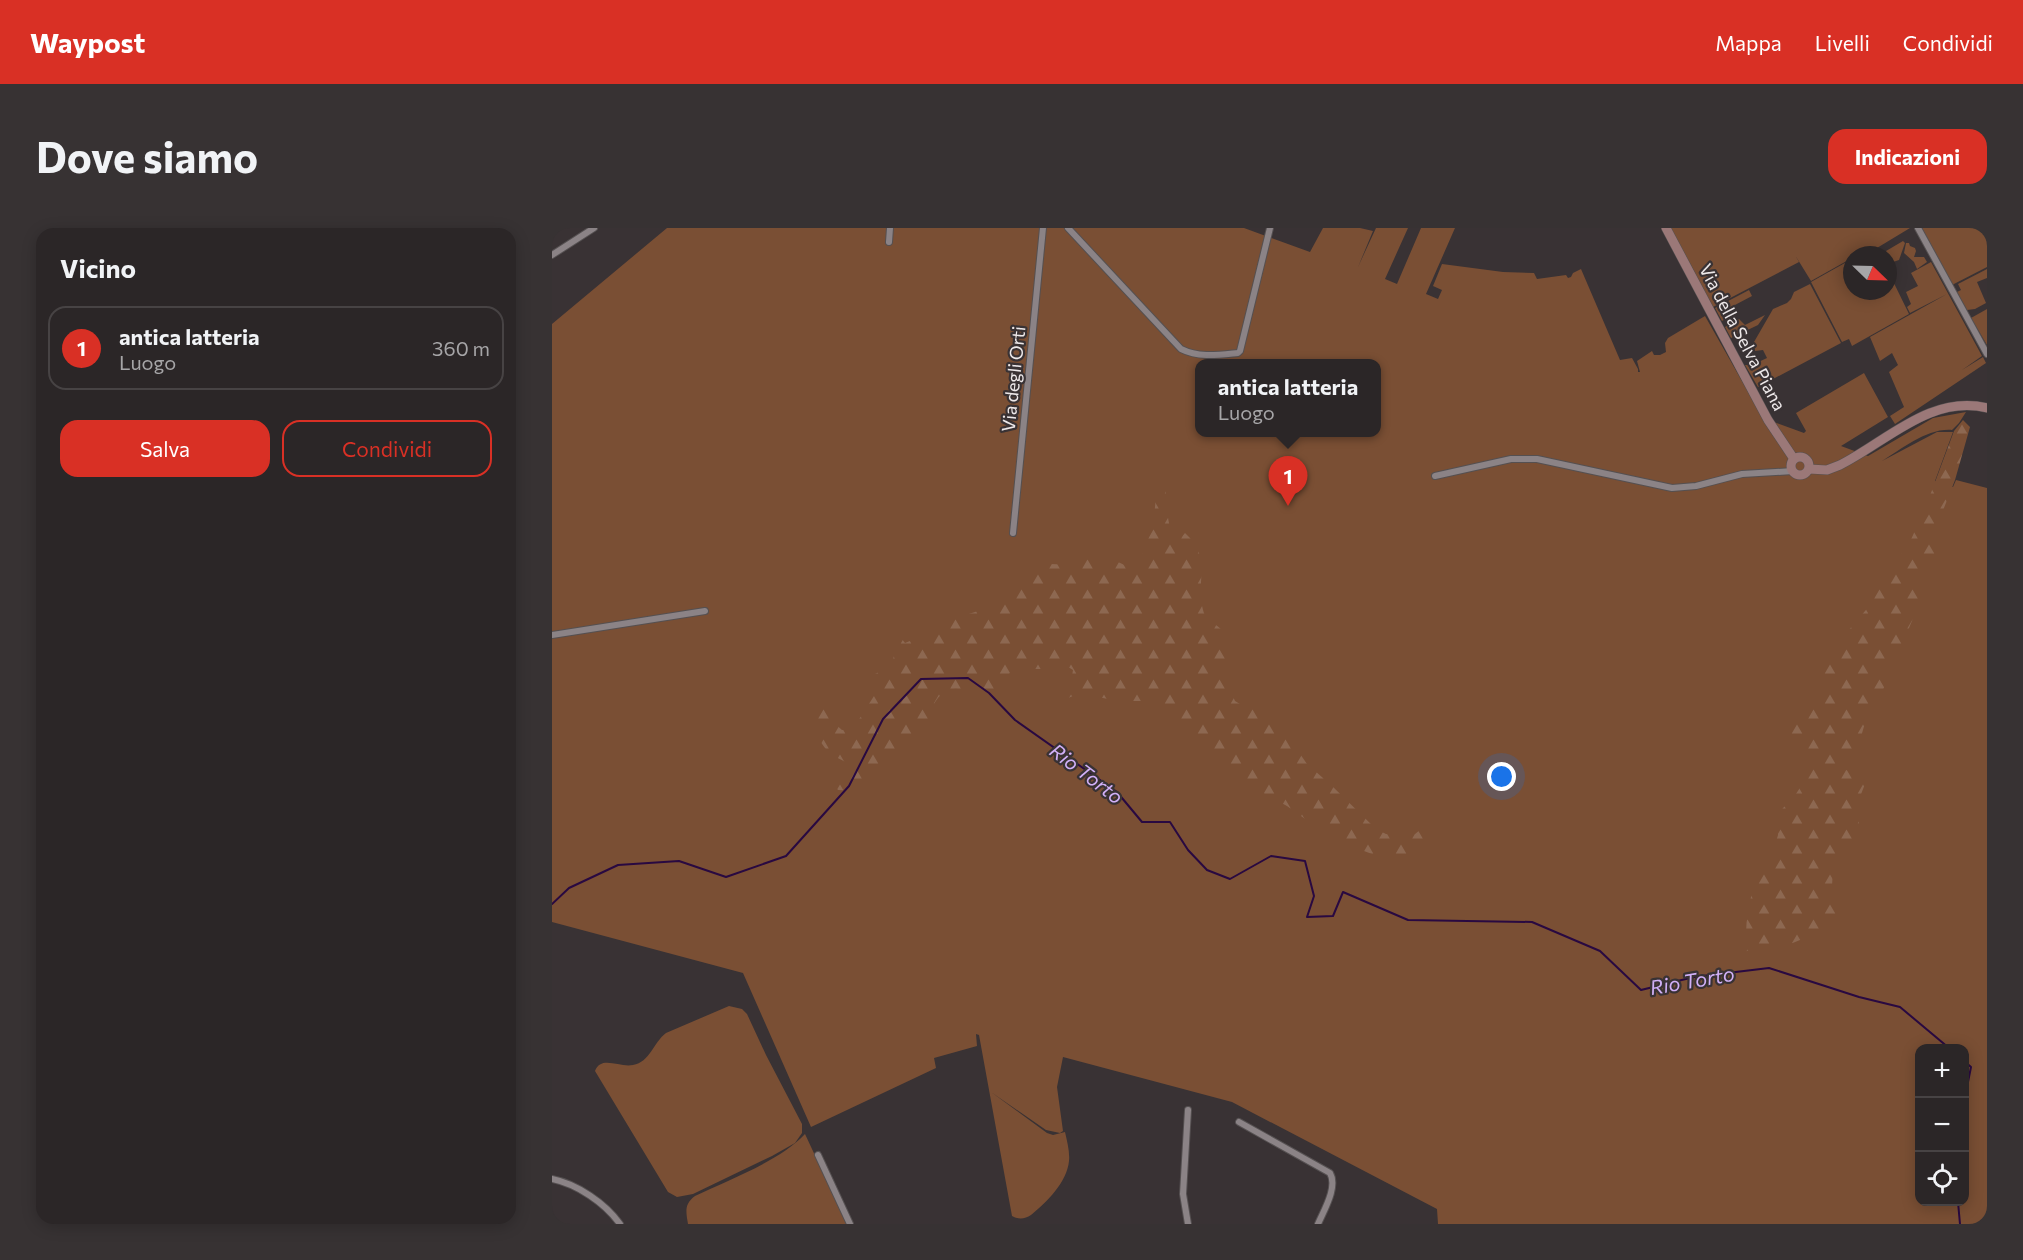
<!DOCTYPE html>
<html lang="it">
<meta charset="utf-8">
<style>
:root{--surface:#2b2627;--page:#373233;--text:#f1f3f6;--muted:#a6a5a7;--line:#474344;--accent:#d93025}
body{margin:0;font-family:Commissioner,sans-serif;background:var(--page);color:var(--text)}
.controls{position:absolute;right:18px;bottom:18px;display:grid;overflow:hidden;border-radius:12px;box-shadow:0 3px 15px #0003}
.controls button{width:54px;height:54px;display:grid;place-items:center;padding:0;border:0;border-bottom:2px solid var(--line);background:var(--surface);color:var(--text);font:30px sans-serif}
.compass{position:absolute;left:1291px;top:18px;width:54px;height:54px;border-radius:50%;background:var(--surface);box-shadow:0 3px 15px #0003;rotate:113deg}
.you{position:absolute;left:950px;top:549px;width:21px;height:21px;margin:-15px;border:4px solid #fff;border-radius:50%;background:#1a73e8;box-shadow:0 0 0 9px #1a73e833}
.badge{display:grid;place-items:center;width:39px;height:39px;border-radius:50%;background:var(--accent);color:#fff;font-size:20px;font-weight:700}
.pin{position:absolute;translate:-50% -50px;filter:drop-shadow(0 2px 3px #0008)}
.pin::after{content:'';position:absolute;top:32px;width:21px;height:18px;background:inherit;clip-path:polygon(0 0,100% 0,50% 100%)}
.popup{position:absolute;left:643px;top:131px;width:186px;height:78px;box-sizing:border-box;display:grid;place-content:center;border-radius:12px;background:var(--surface);filter:drop-shadow(0 2px 4px #0005);font-size:20px;white-space:nowrap;color:var(--muted)}
.popup b{font-size:22px;color:var(--text)}
.popup::after{content:'';position:absolute;left:50%;top:100%;margin-left:-12px;border:12px solid transparent;border-top-color:var(--surface)}
.list{margin:0;padding:0;list-style:none}
h2{display:flex;justify-content:space-between;align-items:center;height:78px;margin:0;padding:0 24px;font-size:26px}
h2 small{font-size:20px;font-weight:400;color:var(--muted)}
.list li{display:grid;grid-template-columns:39px 1fr auto;gap:18px;align-items:center;box-sizing:border-box;height:84px;margin:0 12px 12px;padding:0 12px;border:2px solid var(--line);border-radius:18px}
.list b{display:block;font-size:22px;white-space:nowrap}
.list p{margin:0;font-size:20px;white-space:nowrap;color:var(--muted)}
.list em{font-size:20px;font-style:normal;color:var(--muted)}
.actions{display:flex;gap:12px;padding:18px 24px}
.actions a{flex:1;padding:14px 0;border:2px solid var(--accent);border-radius:18px;text-align:center;font-size:21px;color:var(--accent)}
.actions .main{background:var(--accent);color:#fff}
.icon{flex:none;width:33px;height:33px;fill:none;stroke:currentColor;stroke-width:2;stroke-linecap:round;stroke-linejoin:round}
.map{position:relative;flex:none;width:1435px;height:996px;overflow:hidden;border-radius:18px}
header{display:flex;align-items:center;gap:36px;box-sizing:border-box;height:84px;padding:0 30px;background:var(--accent);color:#fff}
header strong{font-size:28px}
nav{display:flex;gap:33px;margin-inline-start:auto;font-size:21px}
.intro{display:flex;align-items:center;justify-content:space-between;box-sizing:border-box;height:144px;padding:0 36px}
h1{margin:0;font-size:42px}
.button{padding:15px 27px;border-radius:18px;background:var(--accent);color:#fff;font-size:21px;font-weight:700}
main{display:flex;gap:36px;padding:0 36px}
aside{flex:1;background:var(--surface);border-radius:18px;box-shadow:0 3px 15px #0003}
.map>svg:first-child{display:block}
.green{fill:#7a4f34;fill-rule:evenodd}
.forest{fill:url(#forest-firs)}
.lines{fill:none;stroke-linecap:round;stroke-linejoin:round}
.stream{stroke:#290941;stroke-width:2}
.street-casing{stroke:#555051;stroke-width:8}
.secondary-casing{stroke:#555051;stroke-width:10}
.street{stroke:#8b8386;stroke-width:6}
.secondary{stroke:#9b7878;stroke-width:9}
.labels{text-anchor:middle;dominant-baseline:central;stroke-width:4.5;stroke-linejoin:round;paint-order:stroke}
.street-label{font-size:18px;fill:#ede8e9;stroke:#393234}
.water-label{font-size:20px;font-style:italic;fill:#d1b0f7;stroke:#393234}
</style>
<header>
<strong>Waypost</strong>
<nav><a>Mappa</a><a>Livelli</a><a>Condividi</a></nav>
</header>
<div class="intro"><h1>Dove siamo</h1><a class="button">Indicazioni</a></div>
<main>
<aside>
<h2>Vicino<small></small></h2>
<ul class="list">
<li><span class="badge">1</span><div><b>antica latteria</b><p>Luogo</p></div><em>360 m</em></li>
</ul>
<div class="actions"><a class="main">Salva</a><a>Condividi</a></div>
</aside>
<div class="map">
<svg width="1435" height="996" viewBox="0 0 1435 996">
<defs>
<pattern id="forest-firs" width="22" height="20" patternUnits="userSpaceOnUse" patternTransform="scale(1.5)"><rect width="22" height="20" fill="#7a4f34"/><path d="M5 1l3.5 6h-7zM16 11l3.5 6h-7z" fill="#8d6851"/></pattern>
</defs>
<rect width="100%" height="100%" fill="#393234"/>
<!-- green -->
<g class="green">
<path d="M115,0H692L758,24L771,0H808L821,3L806,39L824,0H856L833,51L845,56L869,0H903L874,66L886,71L890,62L881,58L890,36L951,44L982,45L985,51L1014,47L1016,50L1019,49L1021,45L1029,41L1068,132L1080,130L1086,141V144H1088L1085,133L1100,123L1102,127H1108L1114,124L1113,115L1116,110L1153,88L1211,190L1252,205L1254,203L1244,185L1312,145L1336,189L1289,218L1316,228L1381,190L1414,184L1407,195L1400,202C1375,200 1350,221 1330,233L1385,204H1401L1383,253L1401,259L1404,252L1435,260V996H886L885,981L680,874L511,829L505,859L511,903L508,905L494,902L439,864L495,905L501,907L513,904C515,913 518,924 517,933C515,954 495,974 479,987C473,991 467,992 460,988L427,807L424,806L425,818L382,830L384,840L259,899L191,745L0,694V96ZM648,136H825V204H648ZM1368,820H1412V974H1368Z"/>
<polygon points="1119,0 1358,0 1315,26 1300,27 1300,30 1259,53 1243,27 1247,34 1161,79"/>
<polygon points="1370,0 1435,0 1435,39 1400,57"/>
<polygon points="1351,13 1353,15 1347,32 1338,35 1334,23"/>
<polygon points="1354,15 1357,15 1358,18 1363,20 1364,23 1362,29 1372,29 1375,34 1365,41 1362,34 1352,25"/>
<polygon points="1300,31 1300,63 1336,63 1336,48 1338,47 1357,86 1300,118 1297,111 1290,114 1259,54"/>
<polygon points="1379,34 1430,128 1410,142 1431,129 1434,135 1343,196 1338,188 1352,179 1337,144 1346,137 1340,125 1328,133 1318,109 1395,66 1358,85 1355,79 1359,76 1354,64 1366,58 1359,45"/>
<polygon points="1435,41 1435,50 1425,54 1434,75 1423,81 1415,82 1405,64 1409,62 1406,56"/>
<polygon points="1258,56 1289,115 1206,159 1193,137 1200,137 1215,130 1211,122 1203,123 1202,114 1221,81 1235,75 1239,71 1242,64"/>
<polygon points="1197,62 1200,68 1181,78 1184,85 1170,93 1163,80"/>
<polygon points="1435,81 1435,117 1419,90"/>
<polygon points="1213,87 1206,97 1179,110 1173,99 1187,91 1193,97"/>
<path d="M177,778L190,781L195,786L214,827L250,896V905L243,915L220,928L141,966L125,969L116,964L43,843C49,827 68,840 81,837C98,834 101,815 114,805Z"/>
<path d="M253,906L295,996H136C134,984 132,976 143,968C176,952 228,933 253,906Z"/>
</g>
<!-- forest -->
<g class="forest">
<polygon points="1411,192 1418,199 1403,252 1388,290 1386,323 1376,335 1368,354 1373,362 1325,476 1315,488 1306,519 1297,528 1293,538 1294,542 1303,544 1313,556 1302,584 1307,594 1301,618 1285,632 1281,642 1279,673 1283,679 1292,684 1295,688 1290,692 1272,698 1248,712 1226,721 1210,718 1176,729 1194,705 1195,687 1201,660 1218,634 1226,607 1225,591 1231,580 1240,572 1255,549 1258,533 1235,506 1238,496 1255,492 1266,472 1268,449 1273,430 1319,376 1336,341 1356,318 1373,281 1402,203"/>
<path d="M612,257C618,276 611,297 626,312L633,305C661,331 643,352 651,382C654,395 666,395 672,405C678,418 674,437 676,451C676,459 680,466 683,473L696,481H711L716,485L728,497L755,536L779,557L824,601L834,606L851,608L863,606L868,602L876,617L870,627L858,632L820,626L804,620L770,603L735,578L700,559L672,540L635,504L615,480L593,473H566L531,466H526L516,470L513,459L520,448L521,442L513,437L501,441H460C452,453 457,456 454,464C452,469 441,472 437,474C430,469 423,468 416,464C395,453 381,471 377,490C375,496 376,503 375,509L356,511L310,563L286,562L282,557L284,552L291,550L297,542L296,536C290,531 284,530 279,526C264,514 260,493 267,476L270,474L275,476L282,495L290,502L299,501L308,490L322,468L324,457L321,447L339,438L342,428L341,411L346,406L353,415L375,406L377,397C400,391 446,380 463,364C471,357 474,345 484,339C499,331 515,343 532,330L553,337L566,334L590,345V324L601,300L605,258Z"/>
</g>
<g class="lines">
<!-- stream -->
<g class="stream">
<polyline points="0,676 17,660 66,637 127,633 174,649 234,628 297,558 331,491 369,451 416,450 437,465 463,492 565,564 590,594 618,594 636,622 655,642 678,651 719,628 753,633 762,668 755,689 781,688 791,664 856,692 980,694 1048,723 1089,762 1142,749 1217,740 1307,769 1348,779 1397,820"/>
<polyline points="1412,833 1419,839 1412,874"/>
<polyline points="1406,974 1408,996"/>
</g>
<!-- street casing -->
<g class="street-casing">
<g id="street">
<path d="M516,0L629,121C647,130 666,127 686,125L688,123L718,0"/>
<polyline points="1366,0 1435,126"/>
<polyline points="337,14 338,0"/>
<polyline points="0,27 42,0"/>
<polyline points="883,248 959,231 985,231 1120,260 1144,258 1190,246 1241,243"/>
<polyline points="461,305 491,0"/>
<polyline points="0,407 153,383"/>
<path d="M687,894L778,945C786,959 772,982 766,996"/>
<polyline points="266,927 298,996"/>
<path d="M0,951C25,956 53,975 68,996"/>
<polyline points="636,996 631,966 636,882"/>
</g>
</g>
<!-- secondary casing -->
<g class="secondary-casing">
<g id="secondary">
<polyline points="1114,0 1216,192 1242,231"/>
<circle cx="1248" cy="238" r="9"/>
<path d="M1257,241L1275,242L1288,237C1334,214 1379,166 1435,180"/>
</g>
</g>
<!-- street -->
<use href="#street" class="street"/>
<!-- secondary -->
<use href="#secondary" class="secondary"/>
</g>
<g class="labels">
<!-- street labels -->
<g class="street-label">
<text transform="translate(1191 109) rotate(62)">Via della Selva Piana</text>
<text transform="translate(461 151) rotate(-84)">Via degli Orti</text>
</g>
<!-- water labels -->
<g class="water-label">
<text transform="translate(535 545) rotate(37)">Rio Torto</text>
<text transform="translate(1140 752) rotate(-10)">Rio Torto</text>
</g>
</g>
</svg>
<div class="controls">
<button>+</button>
<button>−</button>
<button><svg class="icon" aria-label="locate" viewBox="0 0 24 24"><circle cx="12" cy="12" r="6"/><path d="M12 2v4M12 18v4M2 12h4M18 12h4"/></svg></button>
</div>
<svg class="compass" viewBox="-18 -18 36 36"><path d="M0-13l5 13h-10z" fill="#e53935"/><path d="M0 13l5-13h-10z" fill="#a6a5a7"/></svg>
<div class="you"></div>
<div class="pin badge" style="left:736px;top:278px">1</div>
<div class="popup"><b>antica latteria</b>Luogo</div>
</div>
</main>
